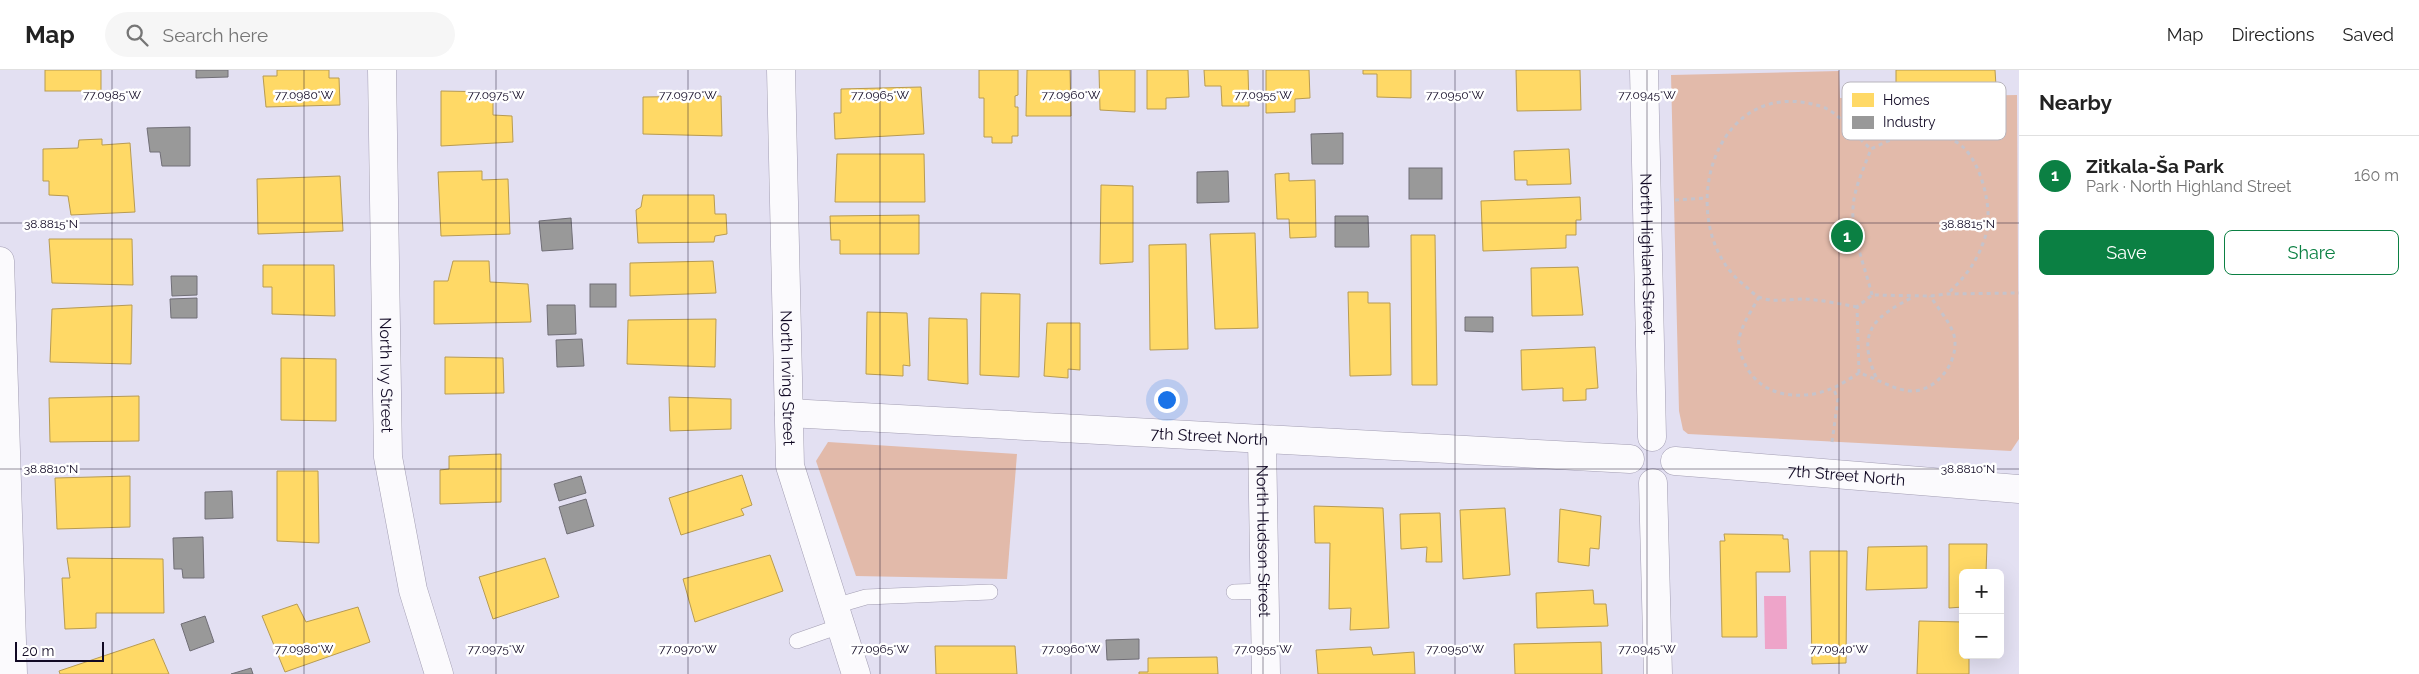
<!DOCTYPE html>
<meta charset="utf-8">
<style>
:root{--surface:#fff;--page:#f6f6f6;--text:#222;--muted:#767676;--line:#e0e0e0;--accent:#0b8043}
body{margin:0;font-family:Raleway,sans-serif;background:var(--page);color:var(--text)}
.controls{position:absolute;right:15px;bottom:15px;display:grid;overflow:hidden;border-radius:8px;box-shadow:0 5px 20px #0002}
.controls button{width:45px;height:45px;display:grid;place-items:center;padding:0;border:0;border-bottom:1px solid var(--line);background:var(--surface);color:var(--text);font:25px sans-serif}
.scale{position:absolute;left:15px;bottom:12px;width:89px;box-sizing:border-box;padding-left:5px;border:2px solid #110924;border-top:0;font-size:14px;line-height:18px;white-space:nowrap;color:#110924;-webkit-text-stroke:4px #fff;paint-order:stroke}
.you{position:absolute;left:1166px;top:329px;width:18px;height:18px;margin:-12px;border:4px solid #fff;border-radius:50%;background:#1a73e8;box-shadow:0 0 0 8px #1a73e833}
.badge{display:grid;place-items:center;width:32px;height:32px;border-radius:50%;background:var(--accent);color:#fff;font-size:16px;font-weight:700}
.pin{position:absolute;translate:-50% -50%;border:2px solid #fff;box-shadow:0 1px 5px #0006}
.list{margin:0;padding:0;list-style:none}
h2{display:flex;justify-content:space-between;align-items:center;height:65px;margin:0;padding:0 20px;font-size:21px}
h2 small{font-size:16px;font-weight:400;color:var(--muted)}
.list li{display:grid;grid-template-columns:32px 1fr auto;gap:15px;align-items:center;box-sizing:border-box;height:80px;padding:0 20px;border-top:1px solid var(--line)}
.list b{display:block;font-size:19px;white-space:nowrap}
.list p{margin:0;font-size:16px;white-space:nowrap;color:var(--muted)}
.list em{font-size:16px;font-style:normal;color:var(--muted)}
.actions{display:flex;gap:10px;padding:15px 20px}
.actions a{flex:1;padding:11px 0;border:1px solid var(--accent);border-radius:8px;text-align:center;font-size:18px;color:var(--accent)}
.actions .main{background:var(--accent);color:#fff}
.icon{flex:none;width:28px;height:28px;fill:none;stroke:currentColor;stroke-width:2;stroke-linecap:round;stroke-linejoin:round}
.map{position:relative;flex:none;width:2019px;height:604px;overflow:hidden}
header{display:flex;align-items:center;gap:30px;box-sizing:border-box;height:70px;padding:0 25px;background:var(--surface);border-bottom:1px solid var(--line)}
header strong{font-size:24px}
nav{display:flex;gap:28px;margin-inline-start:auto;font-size:18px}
.search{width:350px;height:45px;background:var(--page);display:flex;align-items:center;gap:12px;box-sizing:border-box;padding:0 18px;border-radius:28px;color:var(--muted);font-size:19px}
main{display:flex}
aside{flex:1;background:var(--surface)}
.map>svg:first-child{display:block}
.green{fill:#e2baaa}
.water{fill:#eea4c9}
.homes{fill:#ffd966;stroke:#b89b52}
.industry{fill:#999;stroke:#706e76}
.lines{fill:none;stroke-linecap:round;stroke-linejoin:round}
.lane-casing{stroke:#a39eb3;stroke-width:16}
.street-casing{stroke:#a39eb3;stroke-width:29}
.path{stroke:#c5c3cb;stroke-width:3;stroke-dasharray:4 4;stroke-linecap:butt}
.lane{stroke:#fbfafd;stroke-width:15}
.street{stroke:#fbfafd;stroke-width:28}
.ticks{fill:none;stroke:#110924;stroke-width:1;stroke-opacity:0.45}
.labels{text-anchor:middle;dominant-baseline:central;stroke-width:5;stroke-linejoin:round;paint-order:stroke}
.street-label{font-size:16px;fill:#110924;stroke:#fff}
.key{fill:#fff;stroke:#b8b5bd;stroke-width:1}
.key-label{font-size:14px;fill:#110924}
.ticks-label{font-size:12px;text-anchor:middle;fill:#110924;stroke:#fff;stroke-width:5;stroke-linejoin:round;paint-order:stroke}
</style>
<header>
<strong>Map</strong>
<div class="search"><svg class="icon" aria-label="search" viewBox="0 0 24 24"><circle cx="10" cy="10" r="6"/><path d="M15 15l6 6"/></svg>Search here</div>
<nav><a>Map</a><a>Directions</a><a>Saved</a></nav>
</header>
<main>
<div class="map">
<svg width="2019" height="604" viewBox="0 0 2019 604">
<rect width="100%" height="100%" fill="#e3e0f2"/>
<!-- green -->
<g class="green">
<polygon points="1839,1 1840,28 2017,25 2019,369 2011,381 1688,364 1683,360 1679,341 1671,5"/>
<polygon points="828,372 1017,384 1007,509 856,506 816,391"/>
</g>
<!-- water -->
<polygon class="water" points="1764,526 1786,526 1787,579 1765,579"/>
<!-- homes -->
<g class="homes">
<rect x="45" y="0" width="56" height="21"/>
<polygon points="277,0 329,0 329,8 339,8 340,35 266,37 263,6 277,6"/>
<polygon points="979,0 1018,0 1018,25 1015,26 1015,37 1018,37 1018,66 1012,66 1012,73 992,73 992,67 984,67 984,28 979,28"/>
<polygon points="1027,0 1070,0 1071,46 1026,46"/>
<polygon points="1099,0 1135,0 1135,42 1100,40"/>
<polygon points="1147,0 1188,0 1189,27 1166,28 1166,39 1147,39"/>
<polygon points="1204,0 1248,0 1249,36 1222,36 1221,16 1205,16"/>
<polygon points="1266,0 1309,0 1310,28 1295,29 1295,42 1266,43"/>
<polygon points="1363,0 1411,0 1411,28 1377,27 1377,4 1363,4"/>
<polygon points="1516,0 1580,0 1581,40 1517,41"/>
<polygon points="1896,0 1995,0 1996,16 1896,16"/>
<polygon points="921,17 924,64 835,69 834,43 841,43 841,19"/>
<polygon points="441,21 493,22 493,45 512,46 513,72 441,76"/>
<polygon points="721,26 722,66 643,64 643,27"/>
<polygon points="102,69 102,75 130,73 135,142 71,145 68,126 49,125 49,111 43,111 43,79 78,78 79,70"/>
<polygon points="1569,79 1571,114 1527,115 1527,110 1515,110 1514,81"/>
<polygon points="837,84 924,84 925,132 835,132"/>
<polygon points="482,101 482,110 508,109 510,164 441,166 438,102"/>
<polygon points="1289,103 1289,111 1315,110 1316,167 1290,168 1289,149 1277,149 1275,104"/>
<polygon points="340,106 343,161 258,164 257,109"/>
<polygon points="1101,115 1133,116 1133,192 1100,194"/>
<polygon points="643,125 714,125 715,144 726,144 727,164 715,166 714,172 638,173 636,140 641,137"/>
<polygon points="1580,127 1581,150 1576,150 1576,165 1566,165 1566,178 1483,181 1481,131"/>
<polygon points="919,145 919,184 840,184 840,170 831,170 830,146"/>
<polygon points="1255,163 1258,258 1215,259 1210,164"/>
<polygon points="1411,165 1435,165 1437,315 1412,315"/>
<polygon points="49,169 132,169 133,215 52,213"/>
<polygon points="1186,174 1188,279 1150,280 1149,175"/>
<polygon points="453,191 489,191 490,212 528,214 531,252 434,254 434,211 448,211"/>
<polygon points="713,191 716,223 630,226 630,193"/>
<polygon points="263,195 334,195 335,246 272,244 272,217 263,217"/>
<polygon points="1578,197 1583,245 1532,246 1531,198"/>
<polygon points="1348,222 1368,222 1368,233 1390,233 1391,305 1350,306"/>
<polygon points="981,223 1020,224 1019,307 980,305"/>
<polygon points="132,235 131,294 50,292 52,239"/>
<polygon points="867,242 907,243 910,296 903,295 903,306 866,304"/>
<polygon points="929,248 967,249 968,314 928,310"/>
<polygon points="716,249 715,297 627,294 628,250"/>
<polygon points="1047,253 1080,253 1080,300 1068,299 1068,308 1044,306"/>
<polygon points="1595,277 1598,318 1586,319 1586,330 1563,331 1563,318 1522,320 1521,280"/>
<polygon points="445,287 503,288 504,323 445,324"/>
<polygon points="281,288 336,289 336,351 281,350"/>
<polygon points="139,326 139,371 50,372 49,328"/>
<polygon points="669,327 731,329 731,359 670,361"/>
<polygon points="501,384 501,432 440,434 440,400 449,399 449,386"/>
<polygon points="277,401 318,401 319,473 277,471"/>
<polygon points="742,405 752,435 741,439 744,445 681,465 669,428"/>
<polygon points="130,406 130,457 57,459 55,408"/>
<polygon points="1314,436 1383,438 1389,558 1350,560 1351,538 1329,539 1330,473 1315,473"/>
<polygon points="1505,438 1510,505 1463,509 1460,440"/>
<polygon points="1560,439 1601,446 1599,479 1590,478 1589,496 1558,492"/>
<polygon points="1440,443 1442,492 1426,492 1427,477 1401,479 1400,444"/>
<polygon points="1724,464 1783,465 1783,469 1788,469 1790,502 1756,502 1757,567 1722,567 1720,471 1725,471"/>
<polygon points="1949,474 1987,474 1986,503 1963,503 1963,537 1949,538"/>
<polygon points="1927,476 1927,518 1866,520 1868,477"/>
<polygon points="1810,481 1847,481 1846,593 1812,594"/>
<polygon points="770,485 783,521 695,552 683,509"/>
<polygon points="67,488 163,489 164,543 96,543 96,558 65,559 62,508 70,508"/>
<polygon points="545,488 559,527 493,549 479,507"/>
<polygon points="1593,520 1594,534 1606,534 1608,556 1537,558 1536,523"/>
<polygon points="297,534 306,552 358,537 370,572 285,602 262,546"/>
<polygon points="1919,551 1963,552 1963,585 1969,585 1969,604 1917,604"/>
<polygon points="154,569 169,604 60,604 59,601"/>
<polygon points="1601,572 1602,604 1515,604 1514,574"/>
<polygon points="935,576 1015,576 1017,604 936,604"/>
<polygon points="1371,577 1373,585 1414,582 1415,604 1318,604 1316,580"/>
<polygon points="1217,587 1218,604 1139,604 1139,602 1148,602 1148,588"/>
</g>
<!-- industry -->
<g class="industry">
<polygon points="196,0 228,0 228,7 196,8"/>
<polygon points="190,57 190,96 162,96 160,82 150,82 147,58"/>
<polygon points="1343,63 1343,94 1312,94 1311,64"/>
<rect x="1409" y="98" width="33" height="31"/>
<polygon points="1228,101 1229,132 1197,133 1197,102"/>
<polygon points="1335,146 1368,146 1369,177 1335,177"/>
<polygon points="571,148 573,179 542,181 539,151"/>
<polygon points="171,206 197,206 197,225 172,226"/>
<rect x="590" y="214" width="26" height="23"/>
<polygon points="197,228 197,248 171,248 170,229"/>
<polygon points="547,235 575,235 576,264 548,265"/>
<polygon points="1465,247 1493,247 1493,262 1465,261"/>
<polygon points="582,269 584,296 557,297 556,270"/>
<polygon points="581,406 586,423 559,431 554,414"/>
<polygon points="232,421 233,448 205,449 205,422"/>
<polygon points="586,429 594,456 567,464 559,437"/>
<polygon points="203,467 204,508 183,508 182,499 174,499 173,468"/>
<polygon points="205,546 214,572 190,581 181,554"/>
<polygon points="1139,569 1139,589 1107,590 1106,570"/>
<polygon points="251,598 253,604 231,604"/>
</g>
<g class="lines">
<!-- lane casing -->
<g class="lane-casing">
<g id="lane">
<polyline points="1234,522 1265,521"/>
<polyline points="835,536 866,527 990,522"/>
<polyline points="797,571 840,556"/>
</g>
</g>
<!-- street casing -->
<g class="street-casing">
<g id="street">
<path id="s1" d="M382,0L388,387L413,520L439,604"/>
<path id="s2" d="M781,0L790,396L856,604"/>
<path id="s3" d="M1644,0L1652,367"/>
<polyline points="0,191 13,604"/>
<path id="s4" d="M789,343L1630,389"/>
<path id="s5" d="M1262,369L1266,604"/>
<path id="s6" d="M1675,391L2019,419"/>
<polyline points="1653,413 1658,604"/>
</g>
</g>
<!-- path -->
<g class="path">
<polyline points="1675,130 1707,128"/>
<path d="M1872,225C1866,200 1851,164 1853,138C1854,118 1864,98 1871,79C1887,72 1903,62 1922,62C1935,62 1954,68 1964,78C1982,96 1993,140 1986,164C1979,189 1966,207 1947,224"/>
<path d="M1759,227C1752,240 1742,254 1739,269C1737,278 1743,290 1747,298C1764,328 1803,331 1833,318C1842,314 1851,308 1859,303C1877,308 1894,321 1913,321C1940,320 1962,286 1953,262C1948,250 1938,238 1930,226"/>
<path d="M1857,237C1840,234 1822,230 1805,229C1791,229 1772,233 1759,227C1754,225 1749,219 1744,215C1671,156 1711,0 1823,37C1842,45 1855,66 1871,79"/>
<polyline points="1859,303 1857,237 1872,225 1930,226 1947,224 2019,223"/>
<path d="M1876,307C1856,262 1874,247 1913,227"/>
<polyline points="1832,372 1838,329 1833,318"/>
</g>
<!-- lane -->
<use href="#lane" class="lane"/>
<!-- street -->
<use href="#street" class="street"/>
</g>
<!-- ticks -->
<path class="ticks" d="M112,0V604M304,0V604M496,0V604M688,0V604M880,0V604M1071,0V604M1263,0V604M1455,0V604M1647,0V604M1839,0V604M0,153H2019M0,399H2019"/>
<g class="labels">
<!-- street labels -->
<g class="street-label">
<text stroke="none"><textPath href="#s3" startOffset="184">North Highland Street</textPath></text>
<text stroke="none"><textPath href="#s1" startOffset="305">North Ivy Street</textPath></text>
<text stroke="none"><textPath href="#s2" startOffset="308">North Irving Street</textPath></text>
<text stroke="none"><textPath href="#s4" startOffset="421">7th Street North</textPath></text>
<text stroke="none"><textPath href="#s6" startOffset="172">7th Street North</textPath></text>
<text stroke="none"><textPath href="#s5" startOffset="102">North Hudson Street</textPath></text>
</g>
</g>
<!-- legend -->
<rect x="1842" y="12" width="164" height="58" rx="8" class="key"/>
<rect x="1852" y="23" width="22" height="14" fill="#ffd966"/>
<rect x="1852" y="46" width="22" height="13" fill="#999"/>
<g class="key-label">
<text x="1883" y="35">Homes</text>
<text x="1883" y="57">Industry</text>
</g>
<g class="ticks-label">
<text x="112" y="29">77.0985°W</text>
<text x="304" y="29">77.0980°W</text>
<text x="496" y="29">77.0975°W</text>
<text x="688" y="29">77.0970°W</text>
<text x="880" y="29">77.0965°W</text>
<text x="1071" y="29">77.0960°W</text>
<text x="1263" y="29">77.0955°W</text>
<text x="1455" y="29">77.0950°W</text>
<text x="1647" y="29">77.0945°W</text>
<text x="51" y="158">38.8815°N</text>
<text x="1968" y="158">38.8815°N</text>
<text x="51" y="403">38.8810°N</text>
<text x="1968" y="403">38.8810°N</text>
<text x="304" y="583">77.0980°W</text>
<text x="496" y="583">77.0975°W</text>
<text x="688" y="583">77.0970°W</text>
<text x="880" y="583">77.0965°W</text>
<text x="1071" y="583">77.0960°W</text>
<text x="1263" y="583">77.0955°W</text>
<text x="1455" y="583">77.0950°W</text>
<text x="1647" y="583">77.0945°W</text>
<text x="1839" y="583">77.0940°W</text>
</g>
</svg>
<div class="controls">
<button>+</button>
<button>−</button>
</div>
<div class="scale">20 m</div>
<div class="you"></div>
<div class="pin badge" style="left:1847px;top:166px">1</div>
</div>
<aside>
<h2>Nearby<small></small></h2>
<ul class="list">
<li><span class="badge">1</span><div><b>Zitkala-Ša Park</b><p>Park · North Highland Street</p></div><em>160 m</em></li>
</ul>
<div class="actions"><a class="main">Save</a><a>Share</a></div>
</aside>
</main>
